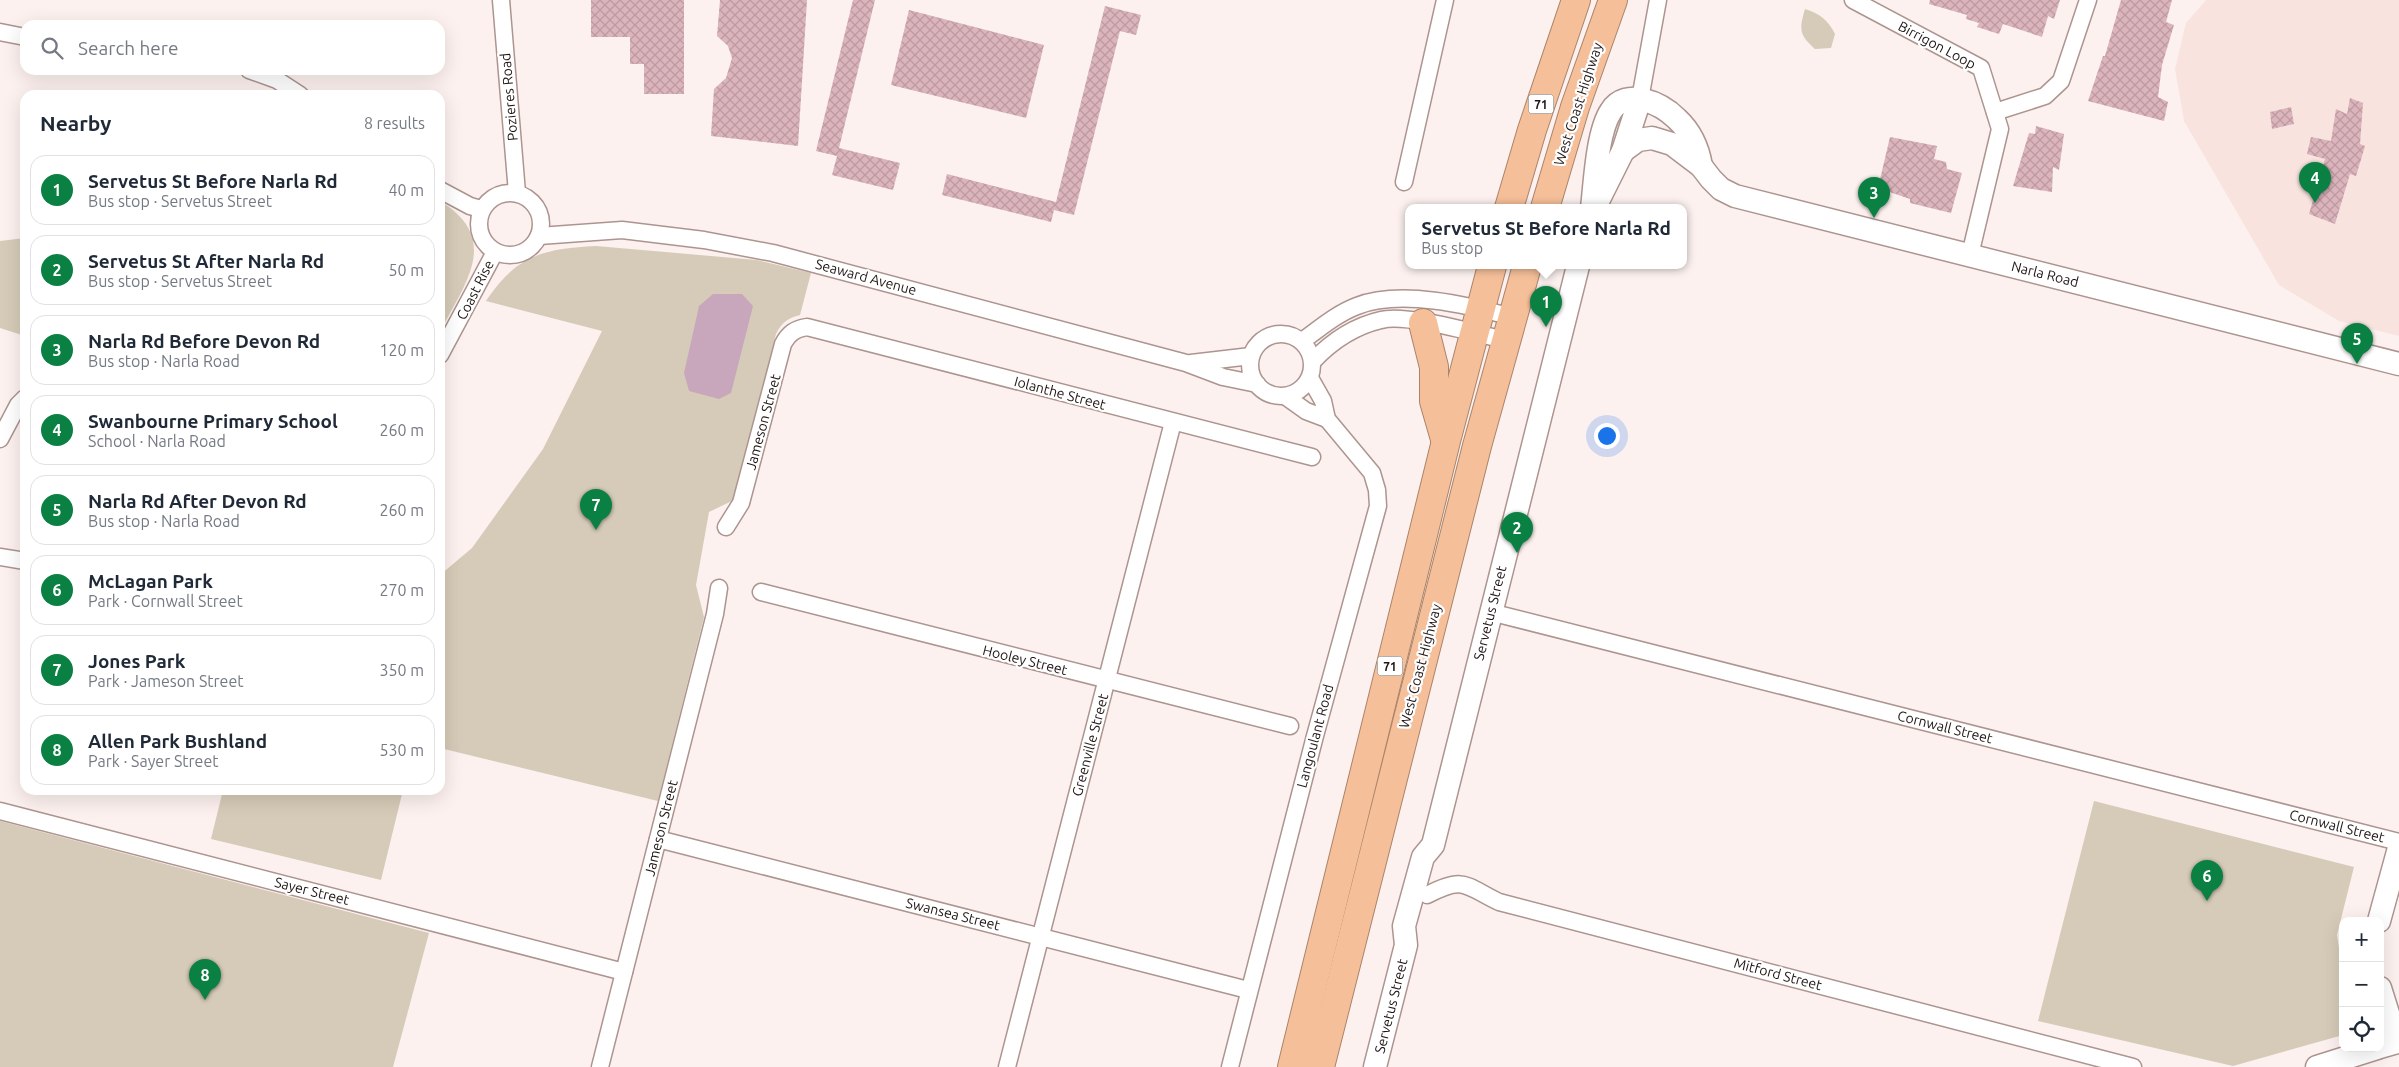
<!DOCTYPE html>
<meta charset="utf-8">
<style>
:root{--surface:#fff;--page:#f6f6f7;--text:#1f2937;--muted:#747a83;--line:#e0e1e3;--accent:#0b8043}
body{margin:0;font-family:Ubuntu,sans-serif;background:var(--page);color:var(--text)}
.controls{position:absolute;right:15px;bottom:15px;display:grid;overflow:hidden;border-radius:10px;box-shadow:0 5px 20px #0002}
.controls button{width:45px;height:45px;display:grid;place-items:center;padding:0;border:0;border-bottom:1px solid var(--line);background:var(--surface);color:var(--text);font:25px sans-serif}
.you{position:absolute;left:1606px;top:435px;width:18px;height:18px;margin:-12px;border:4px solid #fff;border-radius:50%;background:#1a73e8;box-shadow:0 0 0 8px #1a73e833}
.badge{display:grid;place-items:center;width:32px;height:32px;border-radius:50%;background:var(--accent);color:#fff;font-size:16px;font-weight:700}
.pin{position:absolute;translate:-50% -41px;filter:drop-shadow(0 1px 2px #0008)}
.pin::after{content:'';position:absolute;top:26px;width:18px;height:15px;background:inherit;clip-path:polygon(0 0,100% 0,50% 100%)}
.popup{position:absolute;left:1405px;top:204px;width:282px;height:65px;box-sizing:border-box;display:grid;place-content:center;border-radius:10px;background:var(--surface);filter:drop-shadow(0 1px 4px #0005);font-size:16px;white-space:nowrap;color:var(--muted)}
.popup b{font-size:19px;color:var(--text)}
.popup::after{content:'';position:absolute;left:50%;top:100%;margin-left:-10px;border:10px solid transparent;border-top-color:var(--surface)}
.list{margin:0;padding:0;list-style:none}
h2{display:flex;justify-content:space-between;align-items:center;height:65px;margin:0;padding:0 20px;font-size:21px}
h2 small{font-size:16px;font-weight:400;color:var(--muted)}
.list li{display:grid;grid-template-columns:32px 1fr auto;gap:15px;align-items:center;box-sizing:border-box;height:70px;margin:0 10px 10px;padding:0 10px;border:1px solid var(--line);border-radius:15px}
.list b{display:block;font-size:19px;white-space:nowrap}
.list p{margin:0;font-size:16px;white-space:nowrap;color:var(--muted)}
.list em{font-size:16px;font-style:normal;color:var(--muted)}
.icon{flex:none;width:28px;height:28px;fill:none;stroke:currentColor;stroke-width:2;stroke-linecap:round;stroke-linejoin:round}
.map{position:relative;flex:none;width:2399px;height:1067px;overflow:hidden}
.search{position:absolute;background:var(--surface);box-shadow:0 5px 20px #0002;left:20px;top:20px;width:425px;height:55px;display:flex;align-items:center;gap:12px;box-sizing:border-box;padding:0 18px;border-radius:15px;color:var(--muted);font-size:19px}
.panel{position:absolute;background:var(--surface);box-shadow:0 5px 20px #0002;left:20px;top:90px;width:425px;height:705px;border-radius:15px}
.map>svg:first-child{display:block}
.built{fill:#f8e3df}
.green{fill:#d6cbb8}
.water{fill:#c8a7bc}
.building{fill:url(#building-cross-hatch)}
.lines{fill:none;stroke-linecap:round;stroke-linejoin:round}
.street-casing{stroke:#ad948f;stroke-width:19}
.secondary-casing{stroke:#ad948f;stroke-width:25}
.highway-casing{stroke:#aa846a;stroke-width:30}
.street{stroke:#fff;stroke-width:16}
.secondary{stroke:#fff;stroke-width:22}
.highway{stroke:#f5bf99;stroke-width:28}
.labels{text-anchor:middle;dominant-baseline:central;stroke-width:4.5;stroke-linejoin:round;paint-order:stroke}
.shield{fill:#fff;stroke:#625c5a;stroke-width:1}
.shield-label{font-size:12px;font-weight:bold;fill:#1f1614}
.street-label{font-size:14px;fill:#1f1614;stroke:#fff}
</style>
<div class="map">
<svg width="2399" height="1067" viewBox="0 0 2399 1067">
<defs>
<pattern id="building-cross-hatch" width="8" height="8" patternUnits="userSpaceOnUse" patternTransform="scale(1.25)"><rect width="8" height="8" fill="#dcb4bc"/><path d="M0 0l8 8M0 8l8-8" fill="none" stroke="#bc9aa1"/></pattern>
</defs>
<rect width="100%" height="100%" fill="#fcf1ef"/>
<!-- built -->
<polygon class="built" points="2206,0 2399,0 2399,336 2339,321 2279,285 2184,121 2175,69 2186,23"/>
<!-- green -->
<g class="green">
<path d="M1805,9C1819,13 1828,20 1835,34L1831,48L1815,49C1799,35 1799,29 1805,9Z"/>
<path d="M440,201C502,239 465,283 440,332Z"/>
<polygon points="25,238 25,336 0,328 0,241"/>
<path d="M596,246L757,260L811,273L800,315C788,318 782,322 776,334L734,500L709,512L696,585L704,617L658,801L440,748V575L472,548L543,449L602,331L486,301C517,255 542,249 596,246Z"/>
<polygon points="223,790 403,790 381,880 211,839"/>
<polygon points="2094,801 2354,867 2337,935 2343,973 2343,1035 2233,1066 2038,1021"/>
<polygon points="0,821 429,933 393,1067 0,1067"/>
</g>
<!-- water -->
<polygon class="water" points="713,294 742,294 753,306 731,393 719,399 689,391 684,373 699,306"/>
<!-- building -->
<g class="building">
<polygon points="591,0 684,0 684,94 644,94 644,64 630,64 630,37 591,37"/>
<polygon points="720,0 807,0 798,146 711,136 714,89 726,78 732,58 728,46 717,36"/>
<polygon points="853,0 875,0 839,148 900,163 893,190 832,175 837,156 816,151"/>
<polygon points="1930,0 2060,0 2054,19 2048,16 2042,37 2003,24 1999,34 1977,27 1979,23 1966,19 1967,15 1929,4"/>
<polygon points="2121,0 2172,0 2166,22 2174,25 2162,65 2158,97 2168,102 2164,121 2088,101 2103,56 2105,56"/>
<polygon points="1105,6 1141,15 1136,35 1120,31 1074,215 1054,210 1051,222 942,195 947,174 1056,202"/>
<polygon points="909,10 1044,45 1026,118 891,85"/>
<polygon points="2350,98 2363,103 2360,144 2365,146 2356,176 2350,174 2335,224 2309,214 2325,159 2307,154 2311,137 2331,141 2336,109 2347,114"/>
<polygon points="2291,107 2294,124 2272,129 2270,112"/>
<polygon points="2036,126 2064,134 2059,170 2053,167 2052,192 2013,186 2029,133 2035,134"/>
<polygon points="1890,137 1937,146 1934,159 1946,162 1947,169 1962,173 1951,213 1910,203 1910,199 1878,188"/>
</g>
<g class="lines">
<!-- street casing -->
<g class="street-casing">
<g id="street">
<polyline points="501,0 517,193"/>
<polyline points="1853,0 1981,68 2000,129 1970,255"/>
<polyline points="0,32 25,37"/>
<polyline points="249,70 277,80 300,95"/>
<polyline points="1640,99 1658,0"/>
<polyline points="1995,112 2045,96 2061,81 2088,0"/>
<polyline points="1404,182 1445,0"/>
<polyline points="440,190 470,206 481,209"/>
<circle cx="510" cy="224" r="31"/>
<polyline points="539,236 622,230 704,240 773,253 1186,363 1223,377 1257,384"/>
<circle cx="1281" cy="365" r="31"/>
<path d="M1302,341C1319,329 1336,314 1357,306C1400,289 1468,305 1512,317"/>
<polyline points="440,355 495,252"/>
<path d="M1313,361C1331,342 1355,326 1381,320C1406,313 1477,334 1505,340"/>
<polyline points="1191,363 1251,356"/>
<polyline points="1285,396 1306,411 1327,419"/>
<polyline points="0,439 18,405 25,398"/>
<path d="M726,527L741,503L783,344C789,333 795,329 807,327L1312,457"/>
<polyline points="0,557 25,561"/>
<polyline points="761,592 1290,726"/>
<polyline points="1490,612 2399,842"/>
<polyline points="0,811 624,972"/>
<polyline points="658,839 1248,990"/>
<path d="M1427,895C1465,875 1465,886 1499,902L2133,1067"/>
<polyline points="600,1067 715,614 719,588"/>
<polyline points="1007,1067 1173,422"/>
<polyline points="1230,1067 1315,736 1378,506 1377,490 1372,473 1327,419 1323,401 1310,378"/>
</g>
</g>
<!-- secondary casing -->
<g class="secondary-casing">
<g id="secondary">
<polyline points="1623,151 1638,140 1652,138 1672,144 1701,166 1711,179 1721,189 1735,196 2399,364"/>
<polyline points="1598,201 1623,151 1640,99"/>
<path d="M1592,208C1595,183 1597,132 1611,111C1626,87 1661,103 1677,119C1690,131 1698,148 1701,166"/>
<polyline points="2379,921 2399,848"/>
<polyline points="2380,988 2397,1042 2380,1047"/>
<polyline points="1375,1067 1406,945 1404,926 1423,857 1433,845 1578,266"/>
<polyline points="2317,1067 2377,1048"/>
</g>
</g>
<!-- highway casing -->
<g class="highway-casing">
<g id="highway">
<polyline points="1509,208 1532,130 1576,0"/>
<polyline points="1545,208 1575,107 1613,0"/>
<polyline points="1423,323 1434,367 1434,401 1445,439"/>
<polyline points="1292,1067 1446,441 1492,266"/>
<polyline points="1320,1067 1477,446 1527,266"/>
</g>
</g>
<!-- street -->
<use href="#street" class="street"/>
<!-- secondary -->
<use href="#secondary" class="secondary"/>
<!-- highway -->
<use href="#highway" class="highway"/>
</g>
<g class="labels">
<!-- shield labels -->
<g class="shield">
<rect x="1528.5" y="94.5" width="25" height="19" rx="4"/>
<rect x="1377.5" y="656.5" width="25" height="19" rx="4"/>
</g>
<g class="shield-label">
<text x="1541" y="104">71</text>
<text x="1390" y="666">71</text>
</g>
<!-- street labels -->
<g class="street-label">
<text transform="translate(1937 45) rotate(28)">Birrigon Loop</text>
<text transform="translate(509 97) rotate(-95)">Pozieres Road</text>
<text transform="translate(1578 104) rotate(-72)">West Coast Highway</text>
<text transform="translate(2045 274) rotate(14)">Narla Road</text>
<text transform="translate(866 277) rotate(15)">Seaward Avenue</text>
<text transform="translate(475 290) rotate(-63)">Coast Rise</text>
<text transform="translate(1060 393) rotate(15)">Iolanthe Street</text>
<text transform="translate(763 422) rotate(-75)">Jameson Street</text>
<text transform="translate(1490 613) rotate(-76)">Servetus Street</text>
<text transform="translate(1025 660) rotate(14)">Hooley Street</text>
<text transform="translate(1420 666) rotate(-75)">West Coast Highway</text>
<text transform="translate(1945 727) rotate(14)">Cornwall Street</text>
<text transform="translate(1315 736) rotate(-75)">Langoulant Road</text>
<text transform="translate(1090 745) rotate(-75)">Greenville Street</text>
<text transform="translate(2337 826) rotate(14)">Cornwall Street</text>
<text transform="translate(661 828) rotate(-76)">Jameson Street</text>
<text transform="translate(312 891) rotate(14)">Sayer Street</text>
<text transform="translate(953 914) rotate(14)">Swansea Street</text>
<text transform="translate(1778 974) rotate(15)">Mitford Street</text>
<text transform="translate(1391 1006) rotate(-76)">Servetus Street</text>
</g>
</g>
</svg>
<div class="controls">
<button>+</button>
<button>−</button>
<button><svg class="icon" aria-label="locate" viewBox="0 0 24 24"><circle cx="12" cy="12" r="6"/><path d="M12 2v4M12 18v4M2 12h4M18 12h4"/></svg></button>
</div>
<div class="you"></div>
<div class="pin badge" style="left:1546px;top:327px">1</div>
<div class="popup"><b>Servetus St Before Narla Rd</b>Bus stop</div>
<div class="pin badge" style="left:1517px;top:553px">2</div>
<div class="pin badge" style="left:1874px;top:218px">3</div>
<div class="pin badge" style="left:2315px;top:203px">4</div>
<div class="pin badge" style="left:2357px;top:364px">5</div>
<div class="pin badge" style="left:2207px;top:901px">6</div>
<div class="pin badge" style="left:596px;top:530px">7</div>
<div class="pin badge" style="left:205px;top:1000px">8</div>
<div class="search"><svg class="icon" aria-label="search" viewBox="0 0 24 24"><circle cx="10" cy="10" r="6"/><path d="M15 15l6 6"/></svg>Search here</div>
<section class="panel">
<h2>Nearby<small>8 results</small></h2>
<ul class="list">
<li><span class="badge">1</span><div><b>Servetus St Before Narla Rd</b><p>Bus stop · Servetus Street</p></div><em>40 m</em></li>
<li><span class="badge">2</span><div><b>Servetus St After Narla Rd</b><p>Bus stop · Servetus Street</p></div><em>50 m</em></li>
<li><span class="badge">3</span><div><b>Narla Rd Before Devon Rd</b><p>Bus stop · Narla Road</p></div><em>120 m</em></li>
<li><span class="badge">4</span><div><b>Swanbourne Primary School</b><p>School · Narla Road</p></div><em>260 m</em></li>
<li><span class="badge">5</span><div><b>Narla Rd After Devon Rd</b><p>Bus stop · Narla Road</p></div><em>260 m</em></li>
<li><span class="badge">6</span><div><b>McLagan Park</b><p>Park · Cornwall Street</p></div><em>270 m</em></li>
<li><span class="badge">7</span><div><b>Jones Park</b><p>Park · Jameson Street</p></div><em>350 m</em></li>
<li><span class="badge">8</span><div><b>Allen Park Bushland</b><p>Park · Sayer Street</p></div><em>530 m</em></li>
</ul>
</section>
</div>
